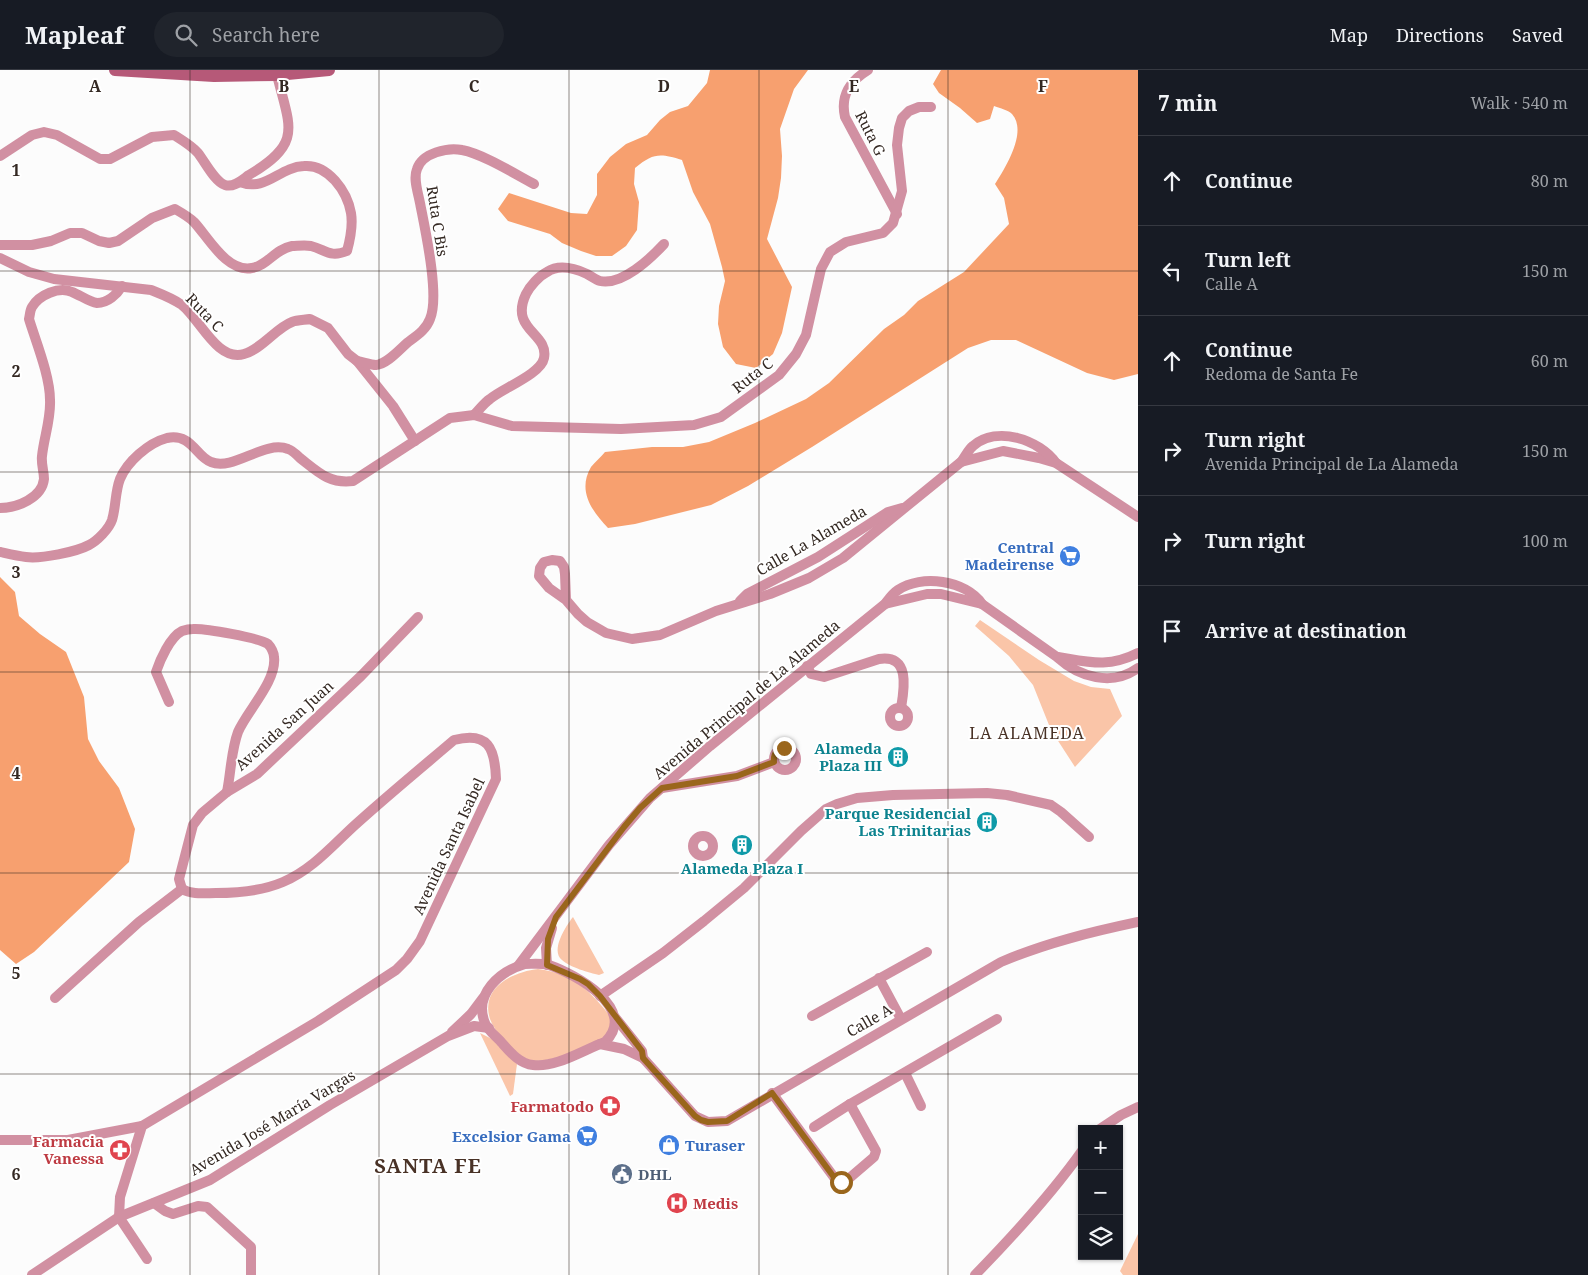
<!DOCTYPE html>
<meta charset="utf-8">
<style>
:root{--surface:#171b24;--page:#20242c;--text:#f1f3f6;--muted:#9ea1a6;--line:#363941}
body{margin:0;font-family:"Noto Serif",serif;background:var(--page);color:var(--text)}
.controls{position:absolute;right:15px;bottom:15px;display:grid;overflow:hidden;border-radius:0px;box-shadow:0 1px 4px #0004}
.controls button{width:45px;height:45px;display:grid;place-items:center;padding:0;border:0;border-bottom:1px solid var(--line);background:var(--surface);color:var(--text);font:25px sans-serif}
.stop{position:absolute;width:15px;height:15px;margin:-11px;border:4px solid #9a661c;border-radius:50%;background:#fff}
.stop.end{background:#9a661c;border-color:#fff;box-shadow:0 1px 5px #0008}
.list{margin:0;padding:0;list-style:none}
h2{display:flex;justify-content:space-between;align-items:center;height:65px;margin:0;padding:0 20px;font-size:21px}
h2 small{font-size:16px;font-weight:400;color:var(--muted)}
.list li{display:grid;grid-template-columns:32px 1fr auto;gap:15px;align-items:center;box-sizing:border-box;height:90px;padding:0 20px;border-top:1px solid var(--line)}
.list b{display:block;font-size:19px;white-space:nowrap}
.list p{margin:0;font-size:16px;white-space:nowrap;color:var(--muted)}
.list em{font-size:16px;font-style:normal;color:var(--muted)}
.icon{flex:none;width:28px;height:28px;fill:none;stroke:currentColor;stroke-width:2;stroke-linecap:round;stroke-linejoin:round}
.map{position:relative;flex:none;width:1138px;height:1205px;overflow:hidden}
header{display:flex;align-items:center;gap:30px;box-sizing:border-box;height:70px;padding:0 25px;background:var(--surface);border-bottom:1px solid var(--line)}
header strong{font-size:24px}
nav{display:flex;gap:28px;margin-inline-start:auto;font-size:18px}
.search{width:350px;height:45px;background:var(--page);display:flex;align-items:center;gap:12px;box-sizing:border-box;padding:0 18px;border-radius:28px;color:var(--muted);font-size:19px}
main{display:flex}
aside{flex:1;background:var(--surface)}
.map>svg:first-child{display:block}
.green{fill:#fac5a8}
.forest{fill:#f7a06f}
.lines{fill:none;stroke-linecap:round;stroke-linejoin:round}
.street{stroke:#d190a2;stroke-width:10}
.secondary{stroke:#b65978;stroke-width:12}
.route{stroke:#9a661c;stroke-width:6}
.grid{fill:none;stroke:#342923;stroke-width:1;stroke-opacity:0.55}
.labels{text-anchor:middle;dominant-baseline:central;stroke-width:4;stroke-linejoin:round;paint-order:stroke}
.street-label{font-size:15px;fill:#342923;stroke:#fff}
.shop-label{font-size:15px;font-weight:bold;fill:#366cbe;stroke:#fff;text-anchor:end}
.culture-label{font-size:15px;font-weight:bold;fill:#0d838f;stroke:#fff;text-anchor:end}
.health-label{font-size:15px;font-weight:bold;fill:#be3a42;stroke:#fff;text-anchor:end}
.service-label{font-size:15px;font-weight:bold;fill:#4e5e75;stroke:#fff;text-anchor:start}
.neighbourhood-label{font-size:16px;letter-spacing:1px;fill:#493226;stroke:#fff}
.district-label{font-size:20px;font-weight:bold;letter-spacing:1px;fill:#493226;stroke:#fff}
.grid-label{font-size:16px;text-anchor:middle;font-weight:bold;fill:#342923;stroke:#fff;stroke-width:4;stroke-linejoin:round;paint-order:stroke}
</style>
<header>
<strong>Mapleaf</strong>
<div class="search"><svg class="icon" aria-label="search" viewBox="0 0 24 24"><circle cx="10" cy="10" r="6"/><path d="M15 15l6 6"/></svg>Search here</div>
<nav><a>Map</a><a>Directions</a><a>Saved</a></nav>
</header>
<main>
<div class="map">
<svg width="1138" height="1205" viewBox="0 0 1138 1205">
<rect width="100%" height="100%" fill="#fcfcfc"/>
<!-- green -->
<g class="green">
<polygon points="980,550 1039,590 1074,611 1091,617 1110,619 1122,646 1075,697 1051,660 1033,615 1009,586 975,556"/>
<path d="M573,847L604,903L599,905C590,903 569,897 562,890C550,880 566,856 573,847Z"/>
<path d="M538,899C573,903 593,923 613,950L606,967C584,976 558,992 533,991C525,990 516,982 511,977C503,969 494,960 490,949C480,917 513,902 538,899Z"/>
<polygon points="480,963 492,969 517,994 513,1024 510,1026"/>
<polygon points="1138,1164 1138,1205 1123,1205 1120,1201"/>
</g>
<!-- forest -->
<g class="forest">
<path d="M710,0H808L794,19L780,59L782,86L781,108L778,128L767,169L792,217L782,263L773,284L756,298L736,294L723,277L718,254L719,236L725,211L722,197L710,154L693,122L682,90C660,83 653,83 635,98L634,114L639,132L637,160L626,176L612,186H596L581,181L562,173L550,164L508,151L498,139L509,123L571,143L587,144L597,125V104L610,87L626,74L647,65L660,50L670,42L688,36L707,13Z"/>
<path d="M941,0H1138V304L1114,310L1087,303L1016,270H991L968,278L812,377L748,416L711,435L635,454L608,458C592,441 577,421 591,397C595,392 601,387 605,382L652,377H683L709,372L755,353L806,329L829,313L884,259L904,245L918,231L964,202L1009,154L1004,128L995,114C1005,98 1028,62 1012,44C1008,40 999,38 994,36L990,49L977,53L960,38L939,23L933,14Z"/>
<polygon points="0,507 15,522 19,546 40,564 66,582 84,627 88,669 99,691 119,718 135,759 129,792 34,882 16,894 0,880"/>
</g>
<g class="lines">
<!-- street -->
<g class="street">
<path d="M868,0C850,11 840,25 845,47L897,144"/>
<path d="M0,86L32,65L44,62L57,65L100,89H110L152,67L174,65C182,70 192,76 198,83C205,92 215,112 225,115C234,118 243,109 249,105C303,73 290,58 277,5L280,0"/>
<path d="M0,175H32L51,171L70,163H82L99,171L109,173L118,171L152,148L175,139C182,143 189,147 194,152C208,167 227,203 252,198C267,196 275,179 292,176C297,176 305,175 311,176C326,180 330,188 347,181C350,170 353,155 351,143C347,121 328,94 304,96C279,97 266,122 240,112"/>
<path d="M0,188L29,202L54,209L151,220C161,224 172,228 182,235C200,249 217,292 244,284C262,279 276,258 292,252C297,250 305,250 310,249L328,258L348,284L357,291L393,336L415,371"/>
<path d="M357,291C363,292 371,295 376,295C387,294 399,280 407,273C416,266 426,260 430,249C440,226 425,159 420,133C418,122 413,109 417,99C422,83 448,77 462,80C483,84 515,104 534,114"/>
<path d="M474,345C479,340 484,333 490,329C503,318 541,304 544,288C549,263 509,260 526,224C530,216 539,206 547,202C559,194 574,198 587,204C591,206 596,210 600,211C622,216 651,188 664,174"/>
<polyline points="961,392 1003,381 1039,388 1056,393 1138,447"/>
<path d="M0,438C17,438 42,428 44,409C44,401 41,394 42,386C44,367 51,349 50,330C50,306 36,272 29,249C30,245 30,240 32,237C39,225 59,216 72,222C80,225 89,232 97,233C108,233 117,224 122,216"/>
<path d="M0,482C9,484 17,486 26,487C41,489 76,482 89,475C97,471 109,459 112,450C116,437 115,422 120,409C127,392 148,373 167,368C192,363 196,387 211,392C234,401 264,370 288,379C292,380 297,385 300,388C318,402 329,414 353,411L450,348L474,345L512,356L621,359L694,355L721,347L779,305L796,284L806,265L821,199L830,182L846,172L883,163L893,153L902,121L897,75L899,58L902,48L909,41L919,37H931"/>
<path d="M566,530L565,504L564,497L560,491L552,490L544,492L540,498L539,506L549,518L566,530L578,544L587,552L606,563L632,569L660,565L716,541L770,524L809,508L843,488L961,392C965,387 968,380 973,376C997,355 1040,370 1056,393"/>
<polyline points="740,531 747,524 818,487 888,442 902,438"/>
<path d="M885,534L927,524H941L982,534L1057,587C1079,607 1112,617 1138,598"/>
<path d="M1058,587C1089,592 1109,598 1138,583"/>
<path d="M807,596L811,604L824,607L879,589C911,584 904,620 901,638"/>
<path d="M169,632L156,602C160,590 170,567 182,561C185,560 190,559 193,559C204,558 260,568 268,574C271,577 274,583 274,587C277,611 247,641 238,662C231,681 231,702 227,722"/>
<circle cx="899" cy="647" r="9"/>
<circle cx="785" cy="689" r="11"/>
<polyline points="662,718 737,706 774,692"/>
<circle cx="703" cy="776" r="10"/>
<polyline points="182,819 179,809 193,755 202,743 227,722 257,704 361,606 418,547"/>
<path d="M525,894C533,894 541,893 549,895C575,904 639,939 605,972C583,980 556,998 533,995C520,994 510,982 502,973C497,967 488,961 485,953C473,924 500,901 525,894Z"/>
<polyline points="547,895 546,878 552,858"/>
<path d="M518,896L609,775L650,728L710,676L885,534C889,529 892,524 898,520C921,504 966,510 982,534"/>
<polyline points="879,908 901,949"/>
<polyline points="600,926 663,883 704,851 744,818 801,761 826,739 837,734 857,728 893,725 987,723 1007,725 1051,735 1061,742 1089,767"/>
<polyline points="55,928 139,852 182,819"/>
<path d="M614,946L642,981L643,988L695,1046L708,1052L727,1051L1001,892C1046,873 1091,862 1138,852"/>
<polyline points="812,946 927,882"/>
<polyline points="452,962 471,944 483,928"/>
<polyline points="600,974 624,979 643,988"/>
<polyline points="905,1003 921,1036"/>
<polyline points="772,1023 836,1110 841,1112 846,1111 874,1087 876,1081 850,1034"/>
<polyline points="814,1057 850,1034 997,949"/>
<polyline points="1100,1059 1121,1045 1138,1037"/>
<polyline points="0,1070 68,1070 142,1056"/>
<polyline points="154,1133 165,1141 173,1144 198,1136 207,1137 251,1177 251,1205"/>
<path d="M119,1147L120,1127L142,1056L318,951L396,900L407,889L420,871L496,709C495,678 488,661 454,670C421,698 387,726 355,755C333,775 312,800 283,812C262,821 238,823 216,823C205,823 192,825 182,819"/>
<polyline points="119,1147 147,1189"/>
<polyline points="32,1205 119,1147 210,1110 330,1035 448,966 474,956 489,958"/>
<path d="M975,1205C1013,1166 1050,1126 1082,1081"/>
</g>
<!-- secondary -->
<polyline class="secondary" points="115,0 214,6 277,5 329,0"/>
</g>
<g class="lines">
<!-- route -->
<path class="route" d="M784,678C777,680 773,684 774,692L737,706L662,718L640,738L624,757L556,847L548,869L547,895L580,909L588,914L600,926L642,981L643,988L695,1046L701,1050L708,1052L727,1051L772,1023L836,1110L841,1112"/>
</g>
<!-- grid -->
<path class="grid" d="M190,0V1205M379,0V1205M569,0V1205M759,0V1205M948,0V1205M0,201H1138M0,402H1138M0,602H1138M0,803H1138M0,1004H1138"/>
<!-- icons -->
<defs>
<g id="supermarket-disc" transform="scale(1.125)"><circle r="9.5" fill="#3f7fe0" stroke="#fff"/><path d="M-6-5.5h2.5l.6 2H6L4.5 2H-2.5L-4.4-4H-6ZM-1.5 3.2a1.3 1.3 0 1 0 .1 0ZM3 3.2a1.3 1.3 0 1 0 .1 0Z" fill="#fff"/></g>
<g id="building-disc" transform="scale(1.125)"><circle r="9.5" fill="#0f9aa8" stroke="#fff"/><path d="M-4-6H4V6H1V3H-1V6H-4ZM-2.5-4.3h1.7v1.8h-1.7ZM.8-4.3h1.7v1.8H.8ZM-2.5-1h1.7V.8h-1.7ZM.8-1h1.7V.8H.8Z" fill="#fff"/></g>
<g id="pharmacy-disc" transform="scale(1.125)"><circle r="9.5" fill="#e0444e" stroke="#fff"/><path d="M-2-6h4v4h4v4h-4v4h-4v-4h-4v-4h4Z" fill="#fff"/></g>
<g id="shop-disc" transform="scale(1.125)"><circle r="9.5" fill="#3f7fe0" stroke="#fff"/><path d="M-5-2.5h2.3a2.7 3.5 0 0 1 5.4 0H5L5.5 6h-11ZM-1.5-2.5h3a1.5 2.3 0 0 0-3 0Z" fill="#fff"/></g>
<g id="civic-disc" transform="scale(1.125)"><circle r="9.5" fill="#5c6f8a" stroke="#fff"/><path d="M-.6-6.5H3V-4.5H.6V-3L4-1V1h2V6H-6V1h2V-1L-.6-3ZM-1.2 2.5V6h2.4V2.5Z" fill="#fff"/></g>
<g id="hospital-disc" transform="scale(1.125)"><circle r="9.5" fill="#e0444e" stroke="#fff"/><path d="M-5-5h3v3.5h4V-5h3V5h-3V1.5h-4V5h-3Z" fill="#fff"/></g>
</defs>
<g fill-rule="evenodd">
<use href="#supermarket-disc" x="1070" y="486"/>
<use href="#building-disc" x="898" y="687"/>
<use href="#building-disc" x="987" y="752"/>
<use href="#building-disc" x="742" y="775"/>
<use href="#pharmacy-disc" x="610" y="1036"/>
<use href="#supermarket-disc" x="587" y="1066"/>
<use href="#shop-disc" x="669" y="1075"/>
<use href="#pharmacy-disc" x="120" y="1080"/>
<use href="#civic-disc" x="622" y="1104"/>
<use href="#hospital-disc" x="677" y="1133"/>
</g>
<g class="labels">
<!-- street labels -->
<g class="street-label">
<text transform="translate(871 63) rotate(63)">Ruta G</text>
<text transform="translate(438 151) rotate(81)">Ruta C Bis</text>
<text transform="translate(205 242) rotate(46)">Ruta C</text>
<text transform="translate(752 305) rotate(-38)">Ruta C</text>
<text transform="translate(811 470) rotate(-30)">Calle La Alameda</text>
<text transform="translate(746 629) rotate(-40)">Avenida Principal de La Alameda</text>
<text transform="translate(284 655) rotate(-42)">Avenida San Juan</text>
<text transform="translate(448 776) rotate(-65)">Avenida Santa Isabel</text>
<text transform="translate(869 950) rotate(-30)">Calle A</text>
<text transform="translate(272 1052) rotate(-31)">Avenida José María Vargas</text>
</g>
<!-- shop labels -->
<g class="shop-label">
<text x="1054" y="477">Central<tspan x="1054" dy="17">Madeirense</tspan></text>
<text x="571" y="1066">Excelsior Gama</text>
<text x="685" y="1075" text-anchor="start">Turaser</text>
</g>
<!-- culture labels -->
<g class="culture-label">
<text x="882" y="678">Alameda<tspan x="882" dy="17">Plaza III</tspan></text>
<text x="971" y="743">Parque Residencial<tspan x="971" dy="17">Las Trinitarias</tspan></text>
<text x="742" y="798" text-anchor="middle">Alameda Plaza I</text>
</g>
<!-- health labels -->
<g class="health-label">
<text x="594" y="1036">Farmatodo</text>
<text x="104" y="1071">Farmacia<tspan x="104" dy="17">Vanessa</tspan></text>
<text x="693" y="1133" text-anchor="start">Medis</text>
</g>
<!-- service labels -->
<g class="service-label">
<text x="638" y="1104">DHL</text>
</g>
<!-- neighbourhood labels -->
<g class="neighbourhood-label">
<text x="1027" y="663">LA ALAMEDA</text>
</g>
<!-- district labels -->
<g class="district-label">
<text x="428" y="1095">SANTA FE</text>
</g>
</g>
<g class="grid-label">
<text x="95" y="22">A</text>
<text x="284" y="22">B</text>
<text x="474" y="22">C</text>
<text x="664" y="22">D</text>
<text x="854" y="22">E</text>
<text x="1043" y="22">F</text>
<text x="16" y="106">1</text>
<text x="16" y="307">2</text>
<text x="16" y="508">3</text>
<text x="16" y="709">4</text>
<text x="16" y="909">5</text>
<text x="16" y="1110">6</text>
</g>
</svg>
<div class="controls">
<button>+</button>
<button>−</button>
<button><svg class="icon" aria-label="layers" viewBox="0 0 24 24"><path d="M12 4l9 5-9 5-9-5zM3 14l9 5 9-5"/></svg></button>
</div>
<div class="stop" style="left:841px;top:1112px"></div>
<div class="stop end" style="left:784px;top:678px"></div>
</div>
<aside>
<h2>7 min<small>Walk · 540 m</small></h2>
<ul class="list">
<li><svg class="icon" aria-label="ahead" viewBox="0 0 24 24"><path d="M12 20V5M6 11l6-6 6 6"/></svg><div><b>Continue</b></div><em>80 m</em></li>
<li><svg class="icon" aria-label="left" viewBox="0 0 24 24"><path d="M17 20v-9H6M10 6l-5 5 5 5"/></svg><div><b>Turn left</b><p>Calle A</p></div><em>150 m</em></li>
<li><svg class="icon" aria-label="ahead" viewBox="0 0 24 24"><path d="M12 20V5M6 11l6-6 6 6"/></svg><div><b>Continue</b><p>Redoma de Santa Fe</p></div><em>60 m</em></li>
<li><svg class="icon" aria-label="right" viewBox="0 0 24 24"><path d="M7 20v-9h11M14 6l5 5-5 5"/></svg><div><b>Turn right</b><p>Avenida Principal de La Alameda</p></div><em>150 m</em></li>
<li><svg class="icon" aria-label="right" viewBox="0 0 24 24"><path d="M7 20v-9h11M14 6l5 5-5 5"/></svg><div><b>Turn right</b></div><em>100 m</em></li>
<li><svg class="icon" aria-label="arrive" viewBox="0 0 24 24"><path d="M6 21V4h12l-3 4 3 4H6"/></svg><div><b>Arrive at destination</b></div></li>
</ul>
</aside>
</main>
